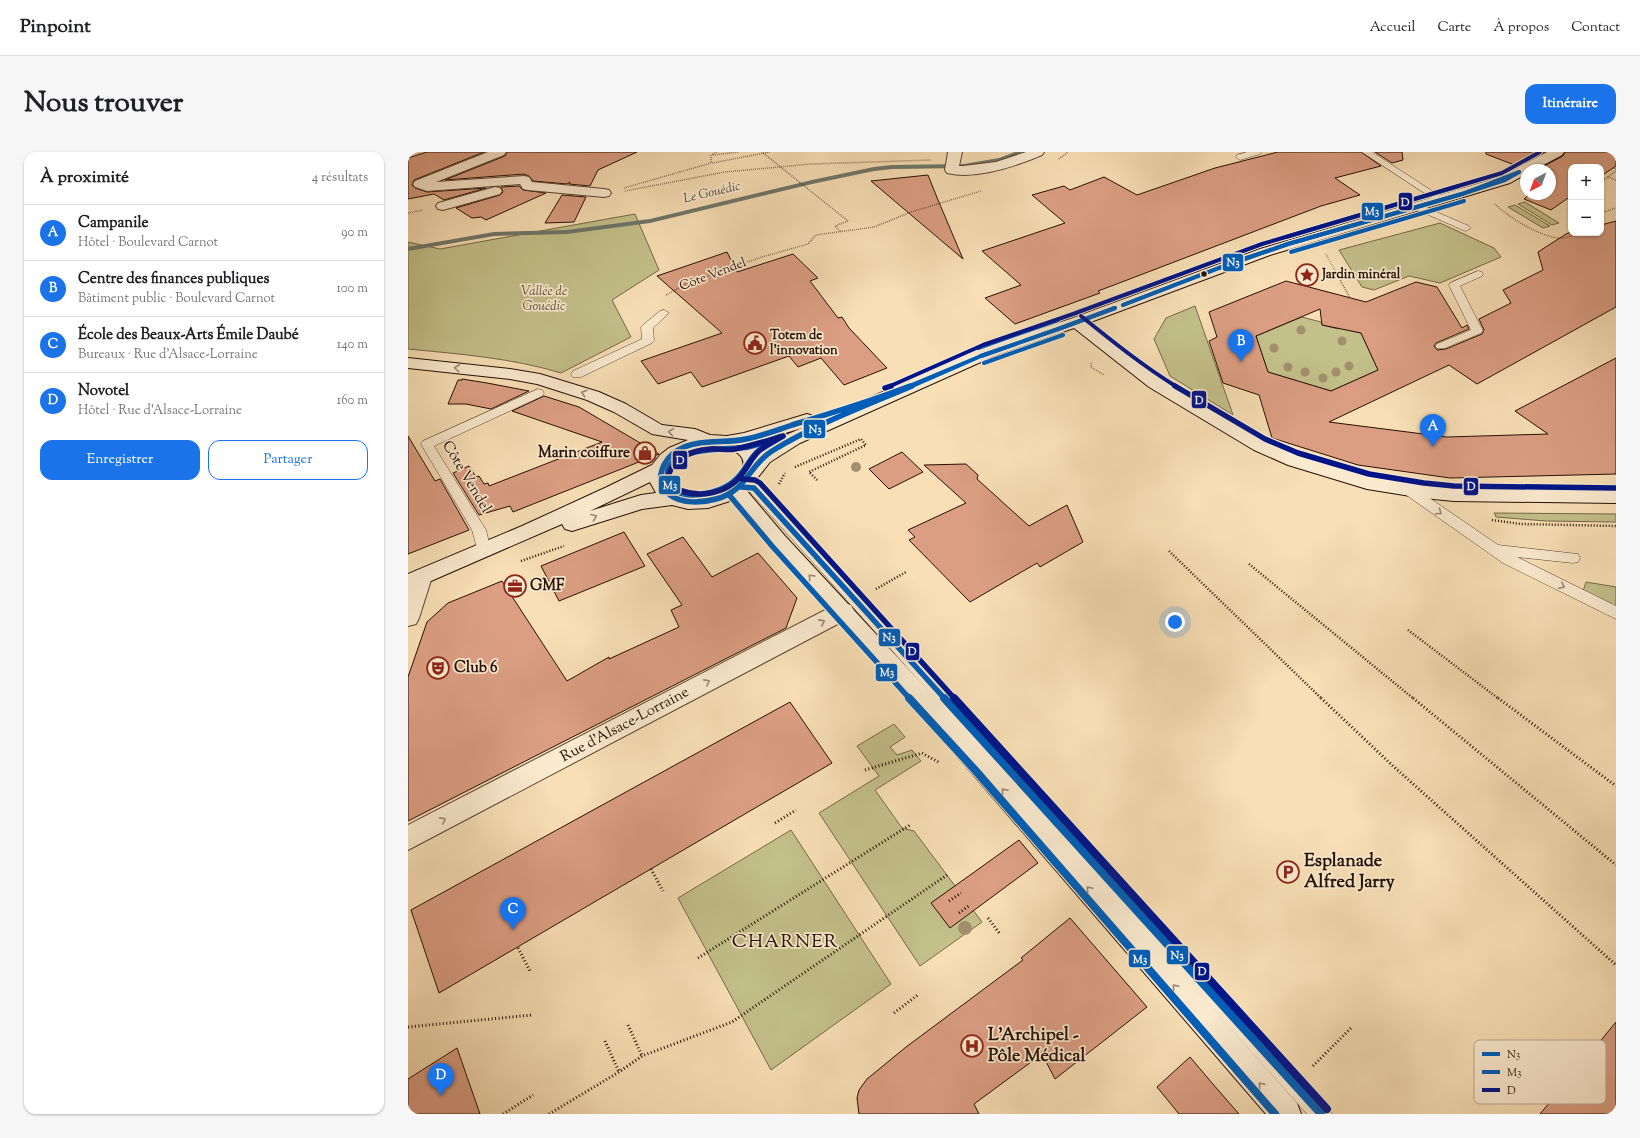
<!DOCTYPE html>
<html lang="fr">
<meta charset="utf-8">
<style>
:root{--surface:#fff;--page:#f6f6f6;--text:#202124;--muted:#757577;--line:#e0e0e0;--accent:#1a73e8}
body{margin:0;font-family:"Sorts Mill Goudy",serif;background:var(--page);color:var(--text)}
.controls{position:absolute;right:12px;top:12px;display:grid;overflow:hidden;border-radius:8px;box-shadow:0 1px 3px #0004}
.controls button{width:36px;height:36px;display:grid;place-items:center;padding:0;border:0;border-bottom:1px solid var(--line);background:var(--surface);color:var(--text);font:20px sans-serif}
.compass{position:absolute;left:1112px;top:12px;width:36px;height:36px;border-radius:50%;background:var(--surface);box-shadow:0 1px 3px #0004;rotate:221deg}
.you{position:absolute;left:767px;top:470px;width:14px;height:14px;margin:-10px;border:3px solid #fff;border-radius:50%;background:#1a73e8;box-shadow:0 0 0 6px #1a73e833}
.badge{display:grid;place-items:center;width:26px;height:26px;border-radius:50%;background:var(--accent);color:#fff;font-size:13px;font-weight:700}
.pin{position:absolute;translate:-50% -33px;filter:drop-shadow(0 1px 2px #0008)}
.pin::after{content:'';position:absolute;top:21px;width:14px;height:12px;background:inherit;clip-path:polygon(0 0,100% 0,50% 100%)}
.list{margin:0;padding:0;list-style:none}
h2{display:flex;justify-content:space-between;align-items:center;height:52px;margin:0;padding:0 16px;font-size:17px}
h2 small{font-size:13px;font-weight:400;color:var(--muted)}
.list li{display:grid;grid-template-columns:26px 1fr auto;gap:12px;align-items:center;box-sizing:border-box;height:56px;padding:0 16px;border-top:1px solid var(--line)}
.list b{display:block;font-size:15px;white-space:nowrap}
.list p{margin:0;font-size:13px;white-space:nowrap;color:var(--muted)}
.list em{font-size:13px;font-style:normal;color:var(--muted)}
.actions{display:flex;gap:8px;padding:12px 16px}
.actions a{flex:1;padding:9px 0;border:1px solid var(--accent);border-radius:12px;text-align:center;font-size:14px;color:var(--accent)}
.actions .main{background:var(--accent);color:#fff}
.map{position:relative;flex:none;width:1208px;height:962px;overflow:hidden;border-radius:12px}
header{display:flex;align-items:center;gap:24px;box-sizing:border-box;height:56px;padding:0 20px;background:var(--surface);border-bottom:1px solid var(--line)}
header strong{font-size:19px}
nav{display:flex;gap:22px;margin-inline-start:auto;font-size:14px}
.intro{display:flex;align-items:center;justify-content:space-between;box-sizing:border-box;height:96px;padding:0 24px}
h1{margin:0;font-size:28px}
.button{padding:10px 18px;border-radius:12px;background:var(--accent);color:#fff;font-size:14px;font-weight:700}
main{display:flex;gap:24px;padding:0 24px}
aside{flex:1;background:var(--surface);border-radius:12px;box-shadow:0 1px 3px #0004}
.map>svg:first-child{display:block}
.green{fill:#c3c08a;stroke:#756848}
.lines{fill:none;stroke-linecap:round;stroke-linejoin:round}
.stream{fill:#6e776b;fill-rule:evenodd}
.building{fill:#db9e82;stroke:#270f06;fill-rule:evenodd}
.lane-casing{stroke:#5b4332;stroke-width:1}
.street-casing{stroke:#5b4332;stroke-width:2}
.secondary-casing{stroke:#270f06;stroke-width:2}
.path-far2{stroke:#270f06;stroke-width:1.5;stroke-dasharray:0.5 1.5;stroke-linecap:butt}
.path-far1{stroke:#270f06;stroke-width:2.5;stroke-dasharray:1 2;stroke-linecap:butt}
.path{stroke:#270f06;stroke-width:3;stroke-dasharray:1 2.5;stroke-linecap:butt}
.lane{fill:#faeacf;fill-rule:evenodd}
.street{fill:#faeacf;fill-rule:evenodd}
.secondary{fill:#faeacf;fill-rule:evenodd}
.path-bridge{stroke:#270f06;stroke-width:1.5;stroke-dasharray:0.5 1.5;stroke-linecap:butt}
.bus-1-far2-casing{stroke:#faeacf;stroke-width:6}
.bus-1-far1-casing{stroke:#faeacf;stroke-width:8}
.bus-1-casing{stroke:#faeacf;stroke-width:10}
.bus-2-far2-casing{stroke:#faeacf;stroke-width:6}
.bus-2-far1-casing{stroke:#faeacf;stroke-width:8}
.bus-2-casing{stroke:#faeacf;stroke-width:10}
.bus-3-far2-casing{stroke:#faeacf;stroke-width:6}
.bus-3-far1-casing{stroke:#faeacf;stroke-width:8}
.bus-3-casing{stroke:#faeacf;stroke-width:10}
.bus-1-far2{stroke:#005eb8;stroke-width:4}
.bus-1-far1{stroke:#005eb8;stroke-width:5.5}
.bus-1{stroke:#005eb8;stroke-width:8}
.bus-2-far2{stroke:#005eb8;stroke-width:4}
.bus-2-far1{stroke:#005eb8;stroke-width:5.5}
.bus-2{stroke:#005eb8;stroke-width:8}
.bus-3-far2{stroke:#001489;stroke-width:4}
.bus-3-far1{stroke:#001489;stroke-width:5.5}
.bus-3{stroke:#001489;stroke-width:8}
.tree{fill:#a38f6e}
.oneway{stroke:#9b8775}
.bus-dot{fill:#270f06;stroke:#faeacf;stroke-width:1.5}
.labels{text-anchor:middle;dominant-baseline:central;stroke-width:3.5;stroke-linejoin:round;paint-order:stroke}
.far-water-label{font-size:13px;font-style:italic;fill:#504c41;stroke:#faeacf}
.far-street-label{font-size:13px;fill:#270f06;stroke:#faeacf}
.far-poi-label{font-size:13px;font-weight:bold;fill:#270f06;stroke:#faeacf;text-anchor:start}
.far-park-label{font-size:13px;font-style:italic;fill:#5e4d34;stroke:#faeacf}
.poi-label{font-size:15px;font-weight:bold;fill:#270f06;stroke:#faeacf;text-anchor:start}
.street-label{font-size:15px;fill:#270f06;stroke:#faeacf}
.near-poi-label{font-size:18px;font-weight:bold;fill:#270f06;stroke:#faeacf;text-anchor:start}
.near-neighbourhood-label{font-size:19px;letter-spacing:1px;fill:#270f06;stroke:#faeacf}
.key{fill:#faeacf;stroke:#bba893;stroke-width:1}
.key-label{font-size:11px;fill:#270f06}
.line-badge{stroke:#faeacf;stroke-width:1.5}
.badge-label{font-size:11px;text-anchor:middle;font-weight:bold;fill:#fff}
</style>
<header>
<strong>Pinpoint</strong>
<nav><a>Accueil</a><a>Carte</a><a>À propos</a><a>Contact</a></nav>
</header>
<div class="intro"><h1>Nous trouver</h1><a class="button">Itinéraire</a></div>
<main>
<aside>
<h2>À proximité<small>4 résultats</small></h2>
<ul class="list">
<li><span class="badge">A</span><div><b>Campanile</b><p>Hôtel · Boulevard Carnot</p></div><em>90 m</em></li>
<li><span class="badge">B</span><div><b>Centre des finances publiques</b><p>Bâtiment public · Boulevard Carnot</p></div><em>100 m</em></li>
<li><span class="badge">C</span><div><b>École des Beaux-Arts Émile Daubé</b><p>Bureaux · Rue d'Alsace-Lorraine</p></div><em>140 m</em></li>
<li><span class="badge">D</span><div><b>Novotel</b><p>Hôtel · Rue d'Alsace-Lorraine</p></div><em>160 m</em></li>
</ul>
<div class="actions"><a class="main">Enregistrer</a><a>Partager</a></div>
</aside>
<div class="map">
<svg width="1208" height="962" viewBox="0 0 1208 962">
<rect width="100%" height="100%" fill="#f8dfb5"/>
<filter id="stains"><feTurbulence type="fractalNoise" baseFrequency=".005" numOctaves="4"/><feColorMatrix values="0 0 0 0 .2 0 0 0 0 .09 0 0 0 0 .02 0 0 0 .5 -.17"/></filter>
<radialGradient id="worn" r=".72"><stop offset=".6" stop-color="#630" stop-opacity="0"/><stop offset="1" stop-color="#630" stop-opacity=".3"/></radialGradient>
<!-- green -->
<g class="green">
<polygon points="1117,50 1151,71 1144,73 1110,52"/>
<polygon points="1107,53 1142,74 1135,76 1100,55"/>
<path d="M227,62L251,118L204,148L223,185L153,221C104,206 51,202 0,197V90L32,97Z"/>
<polygon points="1032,71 1086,96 1093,105 1032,131 1001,124 966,138 954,135 931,98"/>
<polygon points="787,154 825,263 762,224 746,187 758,166"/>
<polygon points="894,165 913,170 914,173 930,177 932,176 953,181 970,218 923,239 860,220 848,184"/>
<polygon points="1086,361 1208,362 1208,370 1138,369 1088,365"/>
<polygon points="1178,430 1208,435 1208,456 1175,439"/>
<polygon points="486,572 497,585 482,595 489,603 504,598 513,609 467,638 494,676 506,679 574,770 512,814 411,661 471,624 449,594"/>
<polygon points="383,678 483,832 363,918 270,746"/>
</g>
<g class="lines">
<!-- stream -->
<polygon class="stream" points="607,0 615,0 594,8 556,16 484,17 466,19 404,32 242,71 159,82 86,84 0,99 0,95 86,80 159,78 242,67 404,28 466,15 484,13 556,12 591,6"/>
</g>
<!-- building -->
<g class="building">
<polygon points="19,0 76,0 6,28 4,33 7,36 19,40 78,36 36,48 26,42 0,47 0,6"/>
<polygon points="99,0 229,0 190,18 182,34 161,32 162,30 159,32 125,29 121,24 116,22 37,28 97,4"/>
<polygon points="870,0 953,0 973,14 927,26 952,43 913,54 871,70 706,133 690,139 692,141 607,172 577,146 613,133 574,99 657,71 624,43 656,34 662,38 696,25 729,43 807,16"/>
<polygon points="967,0 994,0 995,8 984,11"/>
<polygon points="1078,0 1136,0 1109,14 1078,2"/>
<polygon points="1157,0 1208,0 1208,14 1193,24 1193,15 1163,15 1163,44 1143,58 1116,47 1122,42 1142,42 1142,29 1144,27 1142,27 1142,18 1129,18 1155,4"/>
<polygon points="520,23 530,48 555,107 463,29"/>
<polygon points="111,34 115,38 138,41 78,68 73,65 64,66 48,56 92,43 95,40 93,35"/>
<polygon points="154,43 178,45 166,70 137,71"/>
<path d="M1208,69V155L1069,232L1041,213L921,270L1039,285L1140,282L1107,259L1208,206V322L1042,326L950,313L864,286L851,243L815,231L801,189L809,185L801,160L878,129L958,150L1008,130L1029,135L1054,176L1059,173L1061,177L1028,191L1026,194L1029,198L1038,197L1074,182L1076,178L1071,167L1103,151L1095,138L1135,118L1130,100L1158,82L1163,80L1193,81V73ZM912,157L914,173L953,181L970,218L923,239L860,220L848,184Z"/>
<polygon points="319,100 329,120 385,102 410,126 402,129 430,166 434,165 441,176 479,216 436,233 413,206 390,215 381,204 294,235 283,220 250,232 233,209 314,181 249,124"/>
<polygon points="54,227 79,231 121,239 83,257 58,252 40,252 50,228 54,228"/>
<polygon points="136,244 171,255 251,302 105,360 102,354 71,363 45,321 61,314 68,325 71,324 76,332 80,331 81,334 194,290 104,259"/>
<polygon points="0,284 27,329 32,327 61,378 0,402"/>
<polygon points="494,300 515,320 481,337 461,317"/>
<polygon points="558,312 570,323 569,327 621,374 659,353 675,390 632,415 629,411 562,450 501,388 507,385 500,378 558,351 516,313"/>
<polygon points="216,380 237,414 151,449 133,414"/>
<polygon points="275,385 304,425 350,401 389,446 378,476 0,669 0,525 19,470 40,451 94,429 159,529 201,505 201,507 271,475 263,458 274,453 239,402"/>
<polygon points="382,550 424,611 31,841 3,758"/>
<polygon points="611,688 630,711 542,776 523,751"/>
<polygon points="662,766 739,855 647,927 634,902 566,952 571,962 451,962 449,946 451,938 459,927 498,895 615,808 613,806"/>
<polygon points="1208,870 1208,962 1132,962"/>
<polygon points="49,896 72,962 0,962 0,927"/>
<polygon points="782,905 804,931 831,962 771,962 749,935"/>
</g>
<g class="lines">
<!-- lane casing -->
<g class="lane-casing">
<g id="lane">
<polygon points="839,0 853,0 852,2 832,8 828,5 829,3"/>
<polygon points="954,0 964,0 1038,48 1033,51 1030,50"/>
<polygon points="1010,52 1061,74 1063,76 1058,79 1055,78 1007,57 1005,55"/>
<polygon points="1070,119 1074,120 1075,122 1074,124 1052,134 1075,179 1073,181 1037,196 1029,196 1027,194 1029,192 1063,178 1041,133 1042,131"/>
<polygon points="256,158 261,161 245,176 246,189 244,191 173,225 165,225 163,222 165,219 234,187 233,175 235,173 252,159"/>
<polygon points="130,237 134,238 136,241 134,244 26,294 78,378 83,399 81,403 76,404 71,403 64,378 13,292 15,289"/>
<polygon points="333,330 351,333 920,955 924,962 899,962 342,340 328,338 326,335 328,332"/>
<polygon points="999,332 1004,334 1090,393 1170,402 1172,406 1170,410 1165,411 1109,405 1208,454 1208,467 1095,411 994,340 992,337 994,334"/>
</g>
</g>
<!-- street casing -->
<g class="street-casing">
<g id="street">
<polygon points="80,0 98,0 96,3 28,30 116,24 121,25 124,30 196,37 201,38 203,41 201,44 196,45 120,38 115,37 112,32 19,39 7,35 5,32 7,29"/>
<path d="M540,0H554L551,14H555L588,10L618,0H636L634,3C608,14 567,28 539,21L537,18Z"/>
<polygon points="87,35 92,36 94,39 92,42 35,58 30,57 28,54 30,51"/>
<polygon points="14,417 21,419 24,425 11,466 8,472 0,474 0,435 7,419"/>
<polygon points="435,451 443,453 446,459 443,465 0,698 0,673 427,453"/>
</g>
</g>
<!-- secondary casing -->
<g class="secondary-casing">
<path id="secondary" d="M1139,0H1156L1154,3L1126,18H1118V22L1102,31L862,103L680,171L753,227L860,290L894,305L959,323L1015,332L1046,335L1208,337V351L1046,349L1015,346L959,337L880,313L846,298L741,235L666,176L584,205L392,291L362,310L339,339L377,384L582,605L889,951L893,962H858L564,621L363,394L325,348L300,356L280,357L264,353L234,357L164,379L157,377L154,372L0,439V422L114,374L199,335L244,313L252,303L261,296L280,288L244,282L206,260L179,248L129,232L102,227L0,216V206L102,217L132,222L191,240L218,252L254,273L287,277L302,283L319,284L336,281L399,262L405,264L408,268L407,270L572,197L662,167L852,97L1092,25ZM394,276L378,283L350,301L347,297L341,292ZM307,294C312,295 317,296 322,297C361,312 306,352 275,342C268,340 263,335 261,328C256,307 291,296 307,294ZM242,330L248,341L233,343L182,359Z"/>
</g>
<!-- path-far2 -->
<g class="path-far2">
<polyline points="305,3 331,0"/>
<polyline points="651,7 660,0"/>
<polyline points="304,11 362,0"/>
<polyline points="1205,16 1208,17"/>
<polyline points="1200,25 1208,28"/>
<polyline points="1193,30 1208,19"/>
<polyline points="216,36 303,11 303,3 309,0"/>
<polyline points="217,39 317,20 403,12 523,8"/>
<path d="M1087,52C1100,65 1131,84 1150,86C1157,87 1165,83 1171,81"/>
<polyline points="1160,56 1163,57"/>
<polyline points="0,61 15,58"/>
<polyline points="1193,61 1208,56"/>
<polyline points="432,79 427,74 440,69"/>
<polyline points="918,102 942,146"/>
<polyline points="258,143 280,131 354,105 400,92 408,83 466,75 503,60 573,39"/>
<polyline points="683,211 683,215 696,223"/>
</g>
<!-- path-far1 -->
<g class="path-far1">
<polyline points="387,315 453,287 458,293 401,320 409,328"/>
<polyline points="371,332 377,321"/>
<polyline points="1084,368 1113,372 1208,374"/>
<polyline points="761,399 914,547"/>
<polyline points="113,409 156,394"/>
<polyline points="841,412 1006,547"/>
<polyline points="468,437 498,420"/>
<polyline points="1000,478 1091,547"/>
</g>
<!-- path -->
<g class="path">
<polyline points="913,546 985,614 1208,813"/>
<polyline points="1005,546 1208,713"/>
<polyline points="1090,546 1208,634"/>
<polyline points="457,618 514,601 532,611"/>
<polyline points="367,671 388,658"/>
<polyline points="243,717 255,739"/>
<polyline points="541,749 553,741"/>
<polyline points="551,761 562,753"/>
<polyline points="580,766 592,782"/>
<polyline points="110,796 122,819"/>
<polyline points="290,806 502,673"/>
<polyline points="486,861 511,842"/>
<polyline points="220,873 234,904"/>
<polyline points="0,875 124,863"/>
<polyline points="197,889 211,920"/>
<polyline points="905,914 943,876"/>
<polyline points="95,962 125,943"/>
<polyline points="141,962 211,920 234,904 324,870 539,723"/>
</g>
<!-- lane -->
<use href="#lane" class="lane"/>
<!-- street -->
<use href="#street" class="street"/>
<!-- secondary -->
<use href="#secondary" class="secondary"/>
<!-- path-bridge -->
<polyline class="path-bridge" points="354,0 440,69"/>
<!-- bus-1-far2 casing -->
<g class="bus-1-far2-casing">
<g id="bus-1-far2">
<polyline points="1054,42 1111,20"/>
<polyline points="1054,42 1097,28 1111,20"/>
<polyline points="880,92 1054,42"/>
<polyline points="880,92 1054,42"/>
<polyline points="715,153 826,110 880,92"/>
<polyline points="715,153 811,116 880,92"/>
<polyline points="653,176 707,156"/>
<polyline points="653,176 707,156"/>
<polyline points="573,204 653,176"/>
<polyline points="573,204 653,176"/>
<polyline points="499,235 573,204 502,235"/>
</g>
</g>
<!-- bus-1-far1 casing -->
<g class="bus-1-far1-casing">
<g id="bus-1-far1">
<path d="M502,234C463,249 424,261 384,273C369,278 354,284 338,287C316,292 290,286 270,298C255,307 244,330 262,343C274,352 294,351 308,347C339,339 341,313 364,299C408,272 457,254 504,234"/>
<polyline points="333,335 346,336 537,547"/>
</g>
</g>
<!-- bus-1 casing -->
<g class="bus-1-casing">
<polyline id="bus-1" points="536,546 913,962"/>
</g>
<!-- bus-2-far2 casing -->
<g class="bus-2-far2-casing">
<g id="bus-2-far2">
<polyline points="878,85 1051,34"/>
<polyline points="883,100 1056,49"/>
<polyline points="570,196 650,168"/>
<polyline points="576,211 655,183"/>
</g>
</g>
<!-- bus-2-far1 casing -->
<g class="bus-2-far1-casing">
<g id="bus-2-far1">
<path d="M375,284C366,289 357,293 349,300C340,309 336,321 326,329C311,342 271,352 260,330C251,292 319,299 340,295C352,293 363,287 375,284Z"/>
<polyline points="322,344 364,394 502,547"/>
</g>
</g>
<!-- bus-2 casing -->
<g class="bus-2-casing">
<polyline id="bus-2" points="501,546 567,618 867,962"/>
</g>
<!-- bus-3-far2 casing -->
<g class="bus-3-far2-casing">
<g id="bus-3-far2">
<path d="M673,164C704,189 735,214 769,235"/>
<polyline points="480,235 575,193 665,162 854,92 1094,21 1132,0"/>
</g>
</g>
<!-- bus-3-far1 casing -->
<g class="bus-3-far1-casing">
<g id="bus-3-far1">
<polyline points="767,234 857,287 890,301 961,322 1016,331 1046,334 1208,336"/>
<polyline points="477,236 483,234"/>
<path d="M375,284C367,289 358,293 351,299C342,307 338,320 328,329C310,345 277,347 260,330C259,309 284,298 302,297C310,296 319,299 327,297C343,294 359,289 375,284Z"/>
<polyline points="334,327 347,328 352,331 547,547"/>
</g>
</g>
<!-- bus-3 casing -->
<g class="bus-3-casing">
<polyline id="bus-3" points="546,546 919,957"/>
</g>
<!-- bus-1-far2 -->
<use href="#bus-1-far2" class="bus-1-far2"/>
<!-- bus-1-far1 -->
<use href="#bus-1-far1" class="bus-1-far1"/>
<!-- bus-1 -->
<use href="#bus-1" class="bus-1"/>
<!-- bus-2-far2 -->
<use href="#bus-2-far2" class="bus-2-far2"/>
<!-- bus-2-far1 -->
<use href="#bus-2-far1" class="bus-2-far1"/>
<!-- bus-2 -->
<use href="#bus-2" class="bus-2"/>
<!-- bus-3-far2 -->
<use href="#bus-3-far2" class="bus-3-far2"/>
<!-- bus-3-far1 -->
<use href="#bus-3-far1" class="bus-3-far1"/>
<!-- bus-3 -->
<use href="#bus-3" class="bus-3"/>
</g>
<!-- trees -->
<g class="tree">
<circle cx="893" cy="178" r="4.5"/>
<circle cx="934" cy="189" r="4.5"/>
<circle cx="866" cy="196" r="4.5"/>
<circle cx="941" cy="214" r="4.5"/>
<circle cx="880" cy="215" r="4.5"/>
<circle cx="897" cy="220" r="4.5"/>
<circle cx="928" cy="220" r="4.5"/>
<circle cx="915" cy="226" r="4.5"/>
<circle cx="448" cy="315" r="5"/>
<circle cx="557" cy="776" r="7"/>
</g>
<!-- one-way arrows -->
<defs><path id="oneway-chevron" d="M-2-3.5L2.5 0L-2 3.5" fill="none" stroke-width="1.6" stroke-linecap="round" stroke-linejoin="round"/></defs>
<g class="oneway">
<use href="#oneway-chevron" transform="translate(49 216) rotate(-174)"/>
<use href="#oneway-chevron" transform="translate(176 241) rotate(-161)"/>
<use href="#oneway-chevron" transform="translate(263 280) rotate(-172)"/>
<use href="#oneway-chevron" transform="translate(1031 360) rotate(34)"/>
<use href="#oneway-chevron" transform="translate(186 365) rotate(-21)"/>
<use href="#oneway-chevron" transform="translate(403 425) rotate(-133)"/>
<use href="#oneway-chevron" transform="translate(1154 434) rotate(27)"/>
<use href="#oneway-chevron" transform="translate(414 470) rotate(-28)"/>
<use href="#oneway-chevron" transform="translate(299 530) rotate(-28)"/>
<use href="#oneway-chevron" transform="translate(596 639) rotate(-131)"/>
<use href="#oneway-chevron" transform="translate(35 668) rotate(-28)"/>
<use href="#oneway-chevron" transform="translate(681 737) rotate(-131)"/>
<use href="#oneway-chevron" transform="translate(767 835) rotate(-131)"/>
<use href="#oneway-chevron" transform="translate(853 933) rotate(-131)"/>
</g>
<!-- icons -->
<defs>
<g id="sight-ring" transform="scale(1.15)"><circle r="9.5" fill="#faeacf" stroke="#8f2418" stroke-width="1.5"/><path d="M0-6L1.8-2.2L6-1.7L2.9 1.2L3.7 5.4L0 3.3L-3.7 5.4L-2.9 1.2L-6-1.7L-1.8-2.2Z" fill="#8f2418"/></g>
<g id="civic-ring" transform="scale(1.15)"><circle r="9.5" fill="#faeacf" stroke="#8f2418" stroke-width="1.5"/><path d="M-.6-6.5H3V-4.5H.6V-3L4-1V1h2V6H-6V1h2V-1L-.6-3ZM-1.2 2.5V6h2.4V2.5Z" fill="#8f2418"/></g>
<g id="shop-ring" transform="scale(1.15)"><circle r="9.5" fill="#faeacf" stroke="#8f2418" stroke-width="1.5"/><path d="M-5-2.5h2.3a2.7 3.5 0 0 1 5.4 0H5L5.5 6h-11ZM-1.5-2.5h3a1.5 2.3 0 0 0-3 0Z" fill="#8f2418"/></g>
<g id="office-ring" transform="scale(1.15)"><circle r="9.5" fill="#faeacf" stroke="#8f2418" stroke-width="1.5"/><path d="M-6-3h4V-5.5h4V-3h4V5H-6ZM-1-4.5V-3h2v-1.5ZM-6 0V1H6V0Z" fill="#8f2418"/></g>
<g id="theatre-ring" transform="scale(1.15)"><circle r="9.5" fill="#faeacf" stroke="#8f2418" stroke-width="1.5"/><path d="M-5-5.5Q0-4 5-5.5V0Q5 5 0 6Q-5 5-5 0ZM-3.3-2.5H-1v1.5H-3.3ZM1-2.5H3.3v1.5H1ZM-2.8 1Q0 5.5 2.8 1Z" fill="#8f2418"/></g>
<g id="parking-ring" transform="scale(1.15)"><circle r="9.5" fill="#faeacf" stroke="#8f2418" stroke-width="1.5"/><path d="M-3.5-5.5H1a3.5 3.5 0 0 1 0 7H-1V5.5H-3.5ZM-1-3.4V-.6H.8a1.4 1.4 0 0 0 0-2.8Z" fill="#8f2418"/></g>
<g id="hospital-ring" transform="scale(1.15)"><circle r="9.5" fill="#faeacf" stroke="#8f2418" stroke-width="1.5"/><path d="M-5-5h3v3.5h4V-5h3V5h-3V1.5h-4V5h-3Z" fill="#8f2418"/></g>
</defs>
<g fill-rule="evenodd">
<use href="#sight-ring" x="899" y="123"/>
<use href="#civic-ring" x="347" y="191"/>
<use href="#shop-ring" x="237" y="301"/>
<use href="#office-ring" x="107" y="434"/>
<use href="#theatre-ring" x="30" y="516"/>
<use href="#parking-ring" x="880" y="720"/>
<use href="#hospital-ring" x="564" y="894"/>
</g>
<!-- markers -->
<circle class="bus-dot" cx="796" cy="122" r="3.5"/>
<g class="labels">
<!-- far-water labels -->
<g class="far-water-label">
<text transform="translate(304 41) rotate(-13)">Le Gouédic</text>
</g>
<!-- far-street labels -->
<g class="far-street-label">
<text transform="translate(305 123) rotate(-21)">Côte Vendel</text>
</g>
<!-- far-poi labels -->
<g class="far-poi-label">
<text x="914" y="123">Jardin minéral</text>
<text x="362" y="184">Totem de<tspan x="362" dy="15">l'innovation</tspan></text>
</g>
<!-- far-park labels -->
<g class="far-park-label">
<text x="136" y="140">Vallée de<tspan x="136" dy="15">Gouédic</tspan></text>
</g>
<!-- poi labels -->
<g class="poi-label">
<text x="222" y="301" text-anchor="end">Marin coiffure</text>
<text x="122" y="434">GMF</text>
<text x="46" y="516">Club 6</text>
</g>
<!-- street labels -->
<g class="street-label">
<text transform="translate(58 325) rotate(59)">Côte Vendel</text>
<text transform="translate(217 573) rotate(-28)">Rue d'Alsace-Lorraine</text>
</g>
<!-- near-poi labels -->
<g class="near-poi-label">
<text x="896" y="710">Esplanade<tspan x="896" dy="21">Alfred Jarry</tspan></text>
<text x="580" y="884">L'Archipel -<tspan x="580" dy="21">Pôle Médical</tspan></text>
</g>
<!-- near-neighbourhood labels -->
<g class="near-neighbourhood-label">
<text x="377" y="790">CHARNER</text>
</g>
</g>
<!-- legend -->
<rect x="1066" y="888" width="132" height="64" rx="6" class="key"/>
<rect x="1074" y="900" width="18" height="4" fill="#005eb8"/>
<rect x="1074" y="918" width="18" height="4" fill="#005eb8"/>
<rect x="1074" y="936" width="18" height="4" fill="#001489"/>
<g class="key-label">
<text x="1099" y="906">N3</text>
<text x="1099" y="924">M3</text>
<text x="1099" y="942">D</text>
</g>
<g class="line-badge">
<rect x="990" y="40" width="15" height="19" rx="4" fill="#001489"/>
<rect x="953" y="50" width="23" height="19" rx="4" fill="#005eb8"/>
<rect x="814" y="101" width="22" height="19" rx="4" fill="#005eb8"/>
<rect x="783" y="238" width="16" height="19" rx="4" fill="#001489"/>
<rect x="395" y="267" width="23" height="20" rx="4" fill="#005eb8"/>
<rect x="264" y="298" width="16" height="20" rx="4" fill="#001489"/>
<rect x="250" y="323" width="23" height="20" rx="4" fill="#005eb8"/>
<rect x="1055" y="325" width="16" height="19" rx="4" fill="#001489"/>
<rect x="470" y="476" width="23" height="19" rx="4" fill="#005eb8"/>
<rect x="497" y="490" width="15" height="19" rx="4" fill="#001489"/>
<rect x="467" y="511" width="23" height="19" rx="4" fill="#005eb8"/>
<rect x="758" y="793" width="23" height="20" rx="4" fill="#005eb8"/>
<rect x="720" y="797" width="23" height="19" rx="4" fill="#005eb8"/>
<rect x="786" y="810" width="16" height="19" rx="4" fill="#001489"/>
</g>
<g class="badge-label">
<text x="997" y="54">D</text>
<text x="964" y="63">M3</text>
<text x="825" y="114">N3</text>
<text x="791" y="252">D</text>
<text x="407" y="281">N3</text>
<text x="272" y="312">D</text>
<text x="262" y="337">M3</text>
<text x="1063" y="338">D</text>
<text x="481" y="489">N3</text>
<text x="504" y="503">D</text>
<text x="479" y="524">M3</text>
<text x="769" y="807">N3</text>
<text x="732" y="811">M3</text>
<text x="794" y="823">D</text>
</g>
<rect width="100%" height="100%" filter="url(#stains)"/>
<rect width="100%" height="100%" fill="url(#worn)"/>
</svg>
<div class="controls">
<button>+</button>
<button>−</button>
</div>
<svg class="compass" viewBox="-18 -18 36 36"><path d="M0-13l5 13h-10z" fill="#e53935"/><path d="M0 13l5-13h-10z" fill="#757577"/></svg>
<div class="you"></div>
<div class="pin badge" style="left:1025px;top:295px">A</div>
<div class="pin badge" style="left:833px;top:210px">B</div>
<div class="pin badge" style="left:105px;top:778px">C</div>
<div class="pin badge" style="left:33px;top:944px">D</div>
</div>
</main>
